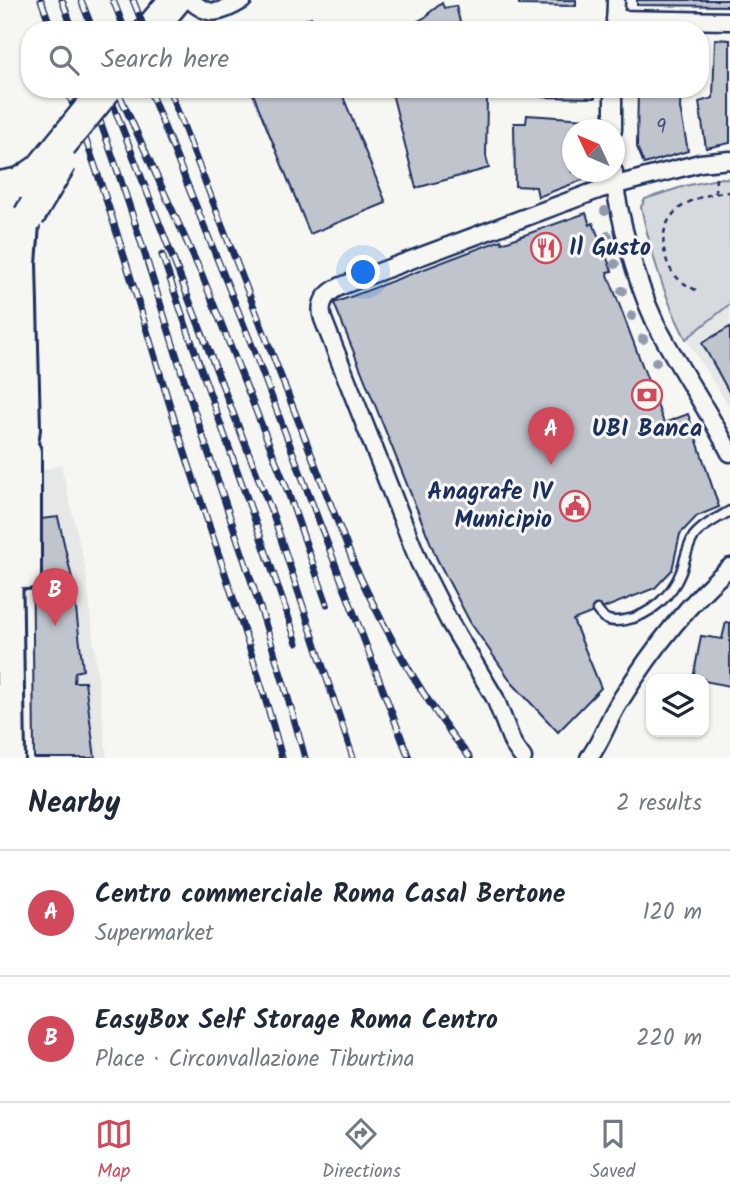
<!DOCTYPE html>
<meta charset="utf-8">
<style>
:root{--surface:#fff;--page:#f6f6f7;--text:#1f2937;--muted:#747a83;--line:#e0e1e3;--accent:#d1495b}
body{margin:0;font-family:Kalam,sans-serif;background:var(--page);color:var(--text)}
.controls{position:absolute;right:21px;bottom:21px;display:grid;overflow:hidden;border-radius:14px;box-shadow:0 2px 5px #0004}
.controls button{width:63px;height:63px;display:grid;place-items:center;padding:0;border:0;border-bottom:2px solid var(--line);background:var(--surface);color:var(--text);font:35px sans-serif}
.compass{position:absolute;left:562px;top:119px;width:63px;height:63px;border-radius:50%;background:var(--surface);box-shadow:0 2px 5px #0004;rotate:314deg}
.you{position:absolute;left:364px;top:273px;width:24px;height:24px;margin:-18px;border:5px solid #fff;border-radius:50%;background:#1a73e8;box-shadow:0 0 0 10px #1a73e833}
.badge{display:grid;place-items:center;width:46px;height:46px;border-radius:50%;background:var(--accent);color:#fff;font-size:23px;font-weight:700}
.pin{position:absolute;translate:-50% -58px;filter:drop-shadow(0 2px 4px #0008)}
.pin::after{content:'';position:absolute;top:37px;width:24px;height:21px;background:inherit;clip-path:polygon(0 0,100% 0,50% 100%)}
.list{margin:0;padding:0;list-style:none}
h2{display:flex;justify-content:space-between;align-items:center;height:91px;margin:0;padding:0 28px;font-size:30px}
h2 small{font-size:23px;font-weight:400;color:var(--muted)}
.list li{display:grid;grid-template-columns:46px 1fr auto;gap:21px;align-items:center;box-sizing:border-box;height:126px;padding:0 28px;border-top:2px solid var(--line)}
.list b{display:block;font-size:26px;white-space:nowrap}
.list p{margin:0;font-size:23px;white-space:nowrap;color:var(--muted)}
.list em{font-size:23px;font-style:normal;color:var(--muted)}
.icon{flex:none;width:38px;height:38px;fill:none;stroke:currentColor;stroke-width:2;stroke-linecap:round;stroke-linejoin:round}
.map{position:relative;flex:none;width:730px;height:758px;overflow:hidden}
.search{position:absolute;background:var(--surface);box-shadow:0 2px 5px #0004;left:21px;right:21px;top:21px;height:77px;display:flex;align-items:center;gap:18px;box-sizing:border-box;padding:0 24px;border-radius:28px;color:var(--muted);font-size:26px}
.sheet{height:343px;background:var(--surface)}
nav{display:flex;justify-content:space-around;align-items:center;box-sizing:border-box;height:98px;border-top:2px solid var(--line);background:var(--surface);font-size:19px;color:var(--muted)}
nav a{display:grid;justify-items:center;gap:4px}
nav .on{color:var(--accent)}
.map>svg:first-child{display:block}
.built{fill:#e6e7e7}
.green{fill:#d6d9dd;stroke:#78849e;stroke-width:2}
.building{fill:#c0c4cd;stroke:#1b2f5e;stroke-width:2}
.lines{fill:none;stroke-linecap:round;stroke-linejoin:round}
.service-casing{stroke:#1b2f5e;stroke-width:13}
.minor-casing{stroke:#1b2f5e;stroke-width:21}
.trunk-casing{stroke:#1b2f5e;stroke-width:32}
.motorway-casing{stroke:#1b2f5e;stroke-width:35}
.path{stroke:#1b2f5e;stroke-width:2.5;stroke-dasharray:5 5;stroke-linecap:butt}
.service{stroke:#f6f6f2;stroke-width:8}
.minor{stroke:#f6f6f2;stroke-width:16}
.trunk{stroke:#f6f6f2;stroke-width:26}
.motorway{stroke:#f6f6f2;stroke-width:30}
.rail-casing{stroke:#1b2f5e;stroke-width:7}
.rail{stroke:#f6f6f2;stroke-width:4.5;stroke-dasharray:13;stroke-linecap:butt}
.motorway-bridge-casing{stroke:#1b2f5e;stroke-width:35;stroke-linecap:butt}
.motorway-bridge{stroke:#f6f6f2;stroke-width:30}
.tree{fill:#929bae}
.labels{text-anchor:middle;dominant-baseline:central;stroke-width:6;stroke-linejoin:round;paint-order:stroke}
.number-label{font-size:21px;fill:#44547a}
.poi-label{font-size:24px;font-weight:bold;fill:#1b2f5e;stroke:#f6f6f2;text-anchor:start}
</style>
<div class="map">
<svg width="730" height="758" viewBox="0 0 730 758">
<rect width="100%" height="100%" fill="#f6f6f2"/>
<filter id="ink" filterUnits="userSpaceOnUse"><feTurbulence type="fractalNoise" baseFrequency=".0143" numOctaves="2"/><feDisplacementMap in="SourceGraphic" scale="14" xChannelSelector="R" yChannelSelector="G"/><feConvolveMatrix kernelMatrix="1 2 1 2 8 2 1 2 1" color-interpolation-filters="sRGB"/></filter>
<g filter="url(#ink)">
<!-- built -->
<g class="built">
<polygon points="730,304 730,403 728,405 686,339"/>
<polygon points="61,465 85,566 107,758 34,758 32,473"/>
</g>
<!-- green -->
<path class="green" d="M722,178L730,179V304L686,339C664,298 651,253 641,207L645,199L685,186Z"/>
<!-- building -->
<g class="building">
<polygon points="519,0 576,0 576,6 519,5"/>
<polygon points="637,0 730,0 730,6 637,5"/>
<polygon points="442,3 444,8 456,6 462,30 402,30 429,15 429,13"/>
<polygon points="311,17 316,30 280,30"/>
<polygon points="715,39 730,40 730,143 706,148 699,102 713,98"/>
<polygon points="251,89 340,89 386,203 310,234"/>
<polygon points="391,89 485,89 487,98 486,156 489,168 416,188"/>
<polygon points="542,89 595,89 595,98 542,97"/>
<polygon points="638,89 681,89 680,108 688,151 644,164 637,147"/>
<polygon points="527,115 586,119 586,128 594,130 572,130 572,172 593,172 593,176 538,197 536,187 515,186 514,123 526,123"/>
<polygon points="586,213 590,225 593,223 612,271 607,272 664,423 688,414 719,507 697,516 680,534 672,570 655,588 573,620 601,688 558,732 513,684 470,622 437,559 334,303 501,240 502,243"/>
<polygon points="730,327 730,394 702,343"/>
<polygon points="58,517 73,583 83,670 75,672 74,682 85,682 95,758 34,758 32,520"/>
<polygon points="726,622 730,623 730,686 704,681 704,679 693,679 701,636 722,639"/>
</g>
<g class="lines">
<!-- service casing -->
<g class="service-casing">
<path id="service" d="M597,610C605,622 612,622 625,620C650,616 672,595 681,572C685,560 687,547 694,536C703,525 718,518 730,511"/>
</g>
<!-- minor casing -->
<g class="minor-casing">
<g id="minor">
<path d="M190,0C209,18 222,13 243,0"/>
<polyline points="615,19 730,21"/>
<polyline points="615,30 616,0"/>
<polyline points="613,130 613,89"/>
<path d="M614,172C614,191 620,211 624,230C632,262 641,292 655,322C678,367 707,408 730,453"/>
<path d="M523,758L513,744L495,698L449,621L419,562L323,319C318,303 326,293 341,286L601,189L700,163L730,160"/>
<path d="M589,758C602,741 608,719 620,701C650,653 687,604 730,567"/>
</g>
</g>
<!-- trunk casing -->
<g class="trunk-casing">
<g id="trunk">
<polyline points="7,203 15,209 25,224 22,264 26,429 20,471"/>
<polyline points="3,218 11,758"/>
<polyline points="27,575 27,452"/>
</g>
</g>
<!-- motorway casing -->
<g class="motorway-casing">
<g id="motorway">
<polyline points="150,30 175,0"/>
<polyline points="0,187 21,183"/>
</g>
</g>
<!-- path -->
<g class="path">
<polyline points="715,193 716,178"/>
<path d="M696,290C679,282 669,273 665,254C655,211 694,194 730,192"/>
</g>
<!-- service -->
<use href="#service" class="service"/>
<!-- minor -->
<use href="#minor" class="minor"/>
<!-- trunk -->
<use href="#trunk" class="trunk"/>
<!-- motorway -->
<use href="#motorway" class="motorway"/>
<!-- rail casing -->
<g class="rail-casing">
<g id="rail">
<polyline points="41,0 52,30"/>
<polyline points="62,0 73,30"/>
<polyline points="81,0 93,30"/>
<polyline points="113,0 125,30"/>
<polyline points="133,0 145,30"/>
<path d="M67,89C110,200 141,315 177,428C212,538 252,646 282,758"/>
<path d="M88,89C127,190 157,295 190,398C230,518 272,636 305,758"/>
<polyline points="107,89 274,518 353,758"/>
<polyline points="149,89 253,348 409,758"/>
<path d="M169,89L354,564C386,633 422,699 470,758"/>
<polyline points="120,96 202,275 285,484 327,604"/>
<path d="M162,255C205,385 254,513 297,643"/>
</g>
</g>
<!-- rail -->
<use href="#rail" class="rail"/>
<!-- motorway-bridge casing -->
<g class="motorway-bridge-casing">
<g id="motorway-bridge">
<polyline points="21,183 40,170 106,89"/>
<polyline points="29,216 61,162"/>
</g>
</g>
<!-- motorway-bridge -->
<use href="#motorway-bridge" class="motorway-bridge"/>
</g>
<!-- trees -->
<g class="tree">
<circle cx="605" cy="211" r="5"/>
<circle cx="608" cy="236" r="5"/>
<circle cx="615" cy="264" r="5"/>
<circle cx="622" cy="291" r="5"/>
<circle cx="632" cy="316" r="5"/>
<circle cx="643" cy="339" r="5"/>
<circle cx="656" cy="362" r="5"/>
</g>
</g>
<!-- icons -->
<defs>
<g id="restaurant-ring" transform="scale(1.575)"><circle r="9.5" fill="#f6f6f2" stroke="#d1495b" stroke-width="1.5"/><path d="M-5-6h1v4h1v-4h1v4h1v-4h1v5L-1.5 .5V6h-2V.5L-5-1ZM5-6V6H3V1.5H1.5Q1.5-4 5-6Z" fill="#d1495b"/></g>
<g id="bank-ring" transform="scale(1.575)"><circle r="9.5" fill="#f6f6f2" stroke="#d1495b" stroke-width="1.5"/><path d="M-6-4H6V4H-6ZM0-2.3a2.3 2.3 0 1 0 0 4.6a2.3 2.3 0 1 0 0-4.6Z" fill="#d1495b"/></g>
<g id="civic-ring" transform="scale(1.575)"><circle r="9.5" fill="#f6f6f2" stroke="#d1495b" stroke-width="1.5"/><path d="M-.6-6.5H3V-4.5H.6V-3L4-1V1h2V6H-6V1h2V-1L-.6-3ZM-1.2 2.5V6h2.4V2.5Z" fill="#d1495b"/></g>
</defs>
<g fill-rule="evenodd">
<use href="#restaurant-ring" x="546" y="248"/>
<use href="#bank-ring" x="647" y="395"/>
<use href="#civic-ring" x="575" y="506"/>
</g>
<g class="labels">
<!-- number labels -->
<g class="number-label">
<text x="661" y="127">9</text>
</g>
<!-- poi labels -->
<g class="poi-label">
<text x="569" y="248">Il Gusto</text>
<text x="647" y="429" text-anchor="middle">UBI Banca</text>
<text x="552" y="492" text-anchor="end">Anagrafe IV<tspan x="552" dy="28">Municipio</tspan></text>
</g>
</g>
</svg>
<div class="controls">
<button><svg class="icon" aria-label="layers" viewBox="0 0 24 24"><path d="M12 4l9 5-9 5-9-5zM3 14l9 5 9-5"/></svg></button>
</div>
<svg class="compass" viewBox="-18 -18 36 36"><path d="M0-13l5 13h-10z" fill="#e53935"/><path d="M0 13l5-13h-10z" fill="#747a83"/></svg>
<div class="you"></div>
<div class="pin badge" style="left:551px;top:465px">A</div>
<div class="pin badge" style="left:55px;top:626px">B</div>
<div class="search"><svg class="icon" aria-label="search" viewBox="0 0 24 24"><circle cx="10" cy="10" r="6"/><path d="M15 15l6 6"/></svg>Search here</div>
</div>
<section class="sheet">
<h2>Nearby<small>2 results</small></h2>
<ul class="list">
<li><span class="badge">A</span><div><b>Centro commerciale Roma Casal Bertone</b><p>Supermarket</p></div><em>120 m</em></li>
<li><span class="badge">B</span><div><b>EasyBox Self Storage Roma Centro</b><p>Place · Circonvallazione Tiburtina</p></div><em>220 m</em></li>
</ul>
</section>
<nav>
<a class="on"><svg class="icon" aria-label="map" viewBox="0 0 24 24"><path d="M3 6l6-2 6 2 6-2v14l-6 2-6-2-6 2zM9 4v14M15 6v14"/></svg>Map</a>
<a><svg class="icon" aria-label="directions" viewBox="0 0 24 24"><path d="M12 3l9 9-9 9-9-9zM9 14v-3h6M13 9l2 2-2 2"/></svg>Directions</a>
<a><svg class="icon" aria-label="saved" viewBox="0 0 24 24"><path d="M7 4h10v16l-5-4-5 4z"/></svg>Saved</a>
</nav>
